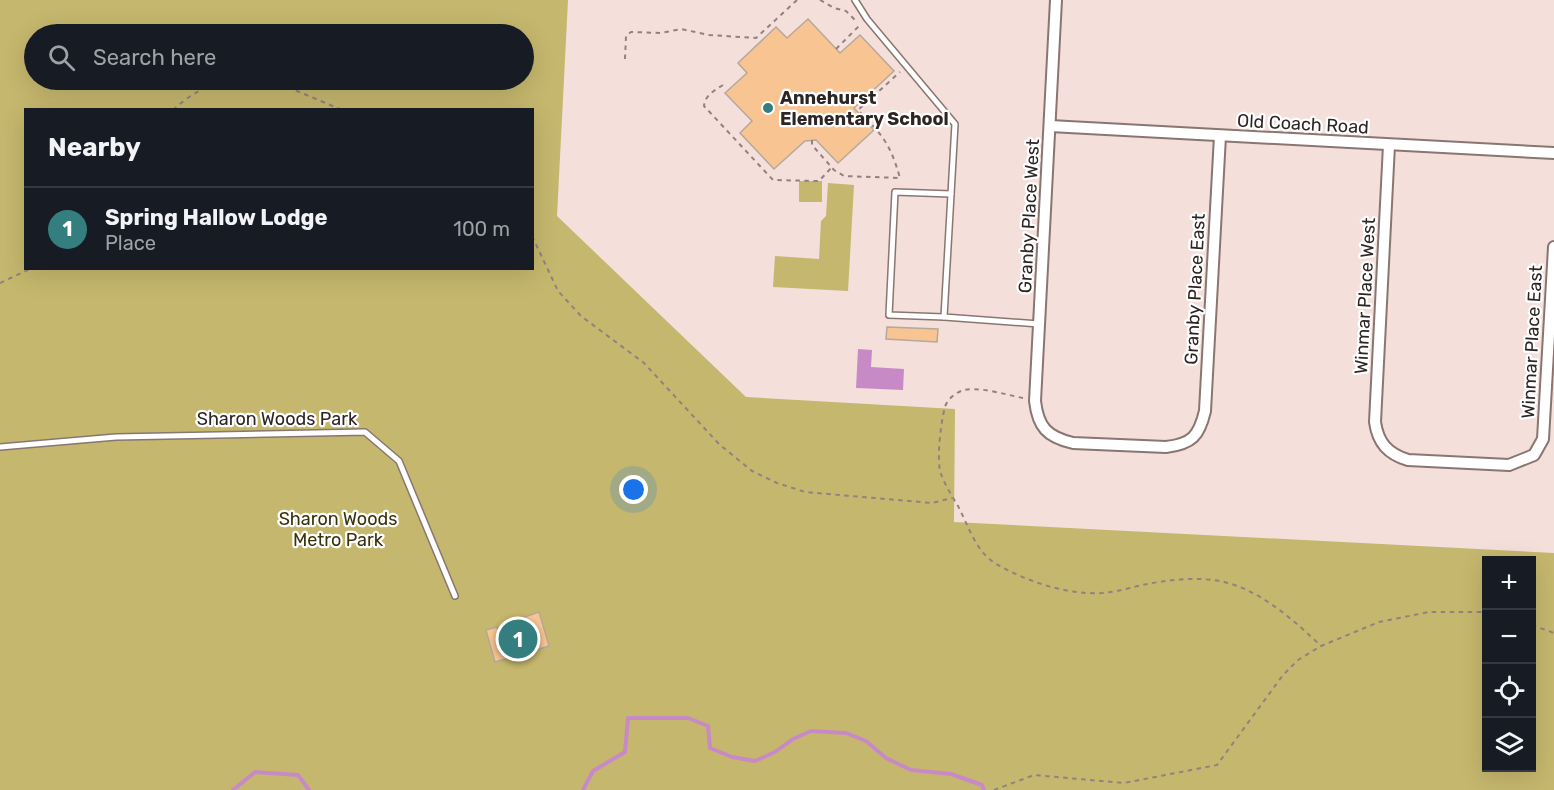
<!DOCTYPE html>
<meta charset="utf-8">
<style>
:root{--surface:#171b24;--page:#242831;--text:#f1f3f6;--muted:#9ea1a6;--line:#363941;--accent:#357e80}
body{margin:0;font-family:Rubik,sans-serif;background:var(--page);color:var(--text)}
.controls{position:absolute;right:18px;bottom:18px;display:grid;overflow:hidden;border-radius:0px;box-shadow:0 6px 24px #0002}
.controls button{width:54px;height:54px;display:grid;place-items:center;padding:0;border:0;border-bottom:2px solid var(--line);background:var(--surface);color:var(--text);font:30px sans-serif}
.you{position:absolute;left:634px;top:490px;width:21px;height:21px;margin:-15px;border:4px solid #fff;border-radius:50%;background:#1a73e8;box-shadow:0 0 0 9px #1a73e833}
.badge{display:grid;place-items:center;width:39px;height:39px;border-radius:50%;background:var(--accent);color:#fff;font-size:20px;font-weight:700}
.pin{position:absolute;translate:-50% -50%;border:3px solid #fff;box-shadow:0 2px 6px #0006}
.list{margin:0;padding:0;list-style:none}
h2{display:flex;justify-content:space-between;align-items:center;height:78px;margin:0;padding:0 24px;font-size:26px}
h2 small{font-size:20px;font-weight:400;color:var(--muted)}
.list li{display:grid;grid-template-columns:39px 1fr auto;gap:18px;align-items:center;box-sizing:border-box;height:84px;padding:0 24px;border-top:2px solid var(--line)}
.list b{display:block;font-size:22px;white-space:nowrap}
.list p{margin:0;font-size:20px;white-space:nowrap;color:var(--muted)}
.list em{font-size:20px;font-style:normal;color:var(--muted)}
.icon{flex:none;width:33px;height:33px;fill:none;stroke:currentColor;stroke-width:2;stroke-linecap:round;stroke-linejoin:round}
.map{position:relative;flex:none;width:1554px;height:790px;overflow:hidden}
.search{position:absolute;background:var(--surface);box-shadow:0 6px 24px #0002;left:24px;top:24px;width:510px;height:66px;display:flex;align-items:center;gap:15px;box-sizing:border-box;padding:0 21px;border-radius:33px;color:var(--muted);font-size:22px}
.panel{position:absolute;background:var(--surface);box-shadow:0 6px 24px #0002;left:24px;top:108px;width:510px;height:162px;border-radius:0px}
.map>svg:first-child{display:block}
.green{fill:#c5b76d;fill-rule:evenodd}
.water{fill:#c88ac6}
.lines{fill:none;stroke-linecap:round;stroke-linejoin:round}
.stream{stroke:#c88ac6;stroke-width:4}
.building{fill:#f8c592;stroke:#b6a89b;stroke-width:1.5}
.service-casing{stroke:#897671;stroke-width:8}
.minor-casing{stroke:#897671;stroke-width:14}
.path{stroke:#91827f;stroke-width:2;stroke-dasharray:4.5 4.5;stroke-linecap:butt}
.service{stroke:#fff;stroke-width:5}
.minor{stroke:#fff;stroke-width:10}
.poi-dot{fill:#357e80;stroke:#fff;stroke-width:2}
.labels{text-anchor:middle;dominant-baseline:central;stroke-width:4.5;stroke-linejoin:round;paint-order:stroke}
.poi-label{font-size:18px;font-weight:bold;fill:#2d2524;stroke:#fff;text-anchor:start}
.street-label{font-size:18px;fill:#2d2524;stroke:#fff}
.park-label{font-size:18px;fill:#39320b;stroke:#fff}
</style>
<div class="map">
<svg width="1554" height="790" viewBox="0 0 1554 790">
<rect width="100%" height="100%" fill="#f4dfda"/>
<!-- green -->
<g class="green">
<path d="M0,0H568L557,216L746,397L955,409L954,522L1554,553V790H0ZM34,34H524V80H34ZM26,110H532V268H26ZM1486,560H1532V768H1486Z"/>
<rect x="799" y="181" width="23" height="21"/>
<polygon points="828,183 854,185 848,291 773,287 775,256 819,259 821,221 826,216"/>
</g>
<!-- water -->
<polygon class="water" points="858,349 872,350 871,367 904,369 903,390 856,388"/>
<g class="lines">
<!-- stream -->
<g class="stream">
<polyline points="233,790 255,772 298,775 309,790"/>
<polyline points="583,790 593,771 625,752 628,718 688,718 708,726 710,748 732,757 755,761 775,752 793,739 811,731 846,733 866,741 886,758 911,770 951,774 982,785 984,790"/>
</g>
</g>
<!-- building -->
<g class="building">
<polygon points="808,19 840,53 860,35 894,71 854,108 874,130 838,163 816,140 805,141 774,169 740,133 752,121 725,93 747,73 738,63 776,27 787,38"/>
<polygon points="887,327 938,329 937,342 886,339"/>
<polygon points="539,612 549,646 495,662 486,630 497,627 498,632 524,624 522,618"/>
</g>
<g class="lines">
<!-- service casing -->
<g class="service-casing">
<g id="service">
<polyline points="855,0 867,19 955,124 944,317 1039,324"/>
<polyline points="944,317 889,315 895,192 951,194"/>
<polyline points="0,447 116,437 365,432 399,461 455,596"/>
</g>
</g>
<!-- minor casing -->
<g class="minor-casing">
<g id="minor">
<path d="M1056,0L1035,401C1038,427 1047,437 1073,443L1166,447C1192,444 1199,436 1205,411L1220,136"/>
<polyline points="1050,126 1554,153"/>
<path d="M1389,145L1375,422C1378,443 1388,454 1408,460L1509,465L1534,455L1543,439L1554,247"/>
</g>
</g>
<!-- path -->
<g class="path">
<polyline points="820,0 834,8 846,11 857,22"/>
<polyline points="836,49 860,25"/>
<polyline points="625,59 626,36 631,32 661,33 681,29 709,35 756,38 797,0"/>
<polyline points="271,80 342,110"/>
<path d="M723,85C714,91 705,95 704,106L773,180L819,181L832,167"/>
<path d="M173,110C191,93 208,85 232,80"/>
<path d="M812,140V145L834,170L844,176L900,178C890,143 883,136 858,110L900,72"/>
<polyline points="532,236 558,291 581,316 644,363 719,444 752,471 777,483 805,492 932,503 952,498"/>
<polyline points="0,283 32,268"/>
<path d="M1023,398C1007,395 975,385 961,391C954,394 947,400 945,407C941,421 936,461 941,474C945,485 952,496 958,506C969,527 976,553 998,565C1029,582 1067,595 1102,593C1116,592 1129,588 1142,585C1167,580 1198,576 1224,582C1260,590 1295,621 1321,646"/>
<polyline points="1532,625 1554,633"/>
<polyline points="994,790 1034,775 1124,783 1217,765 1283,675 1298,660 1321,646 1379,622 1429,612 1486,612"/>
</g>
<!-- service -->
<use href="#service" class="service"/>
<!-- minor -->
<use href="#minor" class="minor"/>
</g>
<!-- markers -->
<circle class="poi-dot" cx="768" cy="108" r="6"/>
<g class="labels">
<!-- poi labels -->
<g class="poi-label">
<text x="780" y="98">Annehurst<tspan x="780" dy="21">Elementary School</tspan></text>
</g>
<!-- street labels -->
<g class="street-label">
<text transform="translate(1303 124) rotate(3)">Old Coach Road</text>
<text transform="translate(1029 216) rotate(-87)">Granby Place West</text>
<text transform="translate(1195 289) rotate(-87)">Granby Place East</text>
<text transform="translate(1365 296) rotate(-87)">Winmar Place West</text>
<text transform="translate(1532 342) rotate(-87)">Winmar Place East</text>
<text x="277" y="419">Sharon Woods Park</text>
</g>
<!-- park labels -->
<g class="park-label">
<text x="338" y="519">Sharon Woods<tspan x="338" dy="21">Metro Park</tspan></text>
</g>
</g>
</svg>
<div class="controls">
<button>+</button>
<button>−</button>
<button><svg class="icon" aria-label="locate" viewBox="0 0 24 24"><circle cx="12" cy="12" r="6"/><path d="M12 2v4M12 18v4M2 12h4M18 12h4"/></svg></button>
<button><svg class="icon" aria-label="layers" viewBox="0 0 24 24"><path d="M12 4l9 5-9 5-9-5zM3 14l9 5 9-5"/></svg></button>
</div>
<div class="you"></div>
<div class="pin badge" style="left:518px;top:639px">1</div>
<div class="search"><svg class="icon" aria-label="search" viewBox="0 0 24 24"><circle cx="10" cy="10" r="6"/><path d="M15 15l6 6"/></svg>Search here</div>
<section class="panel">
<h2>Nearby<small></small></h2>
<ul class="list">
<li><span class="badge">1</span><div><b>Spring Hallow Lodge</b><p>Place</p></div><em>100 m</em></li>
</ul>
</section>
</div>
